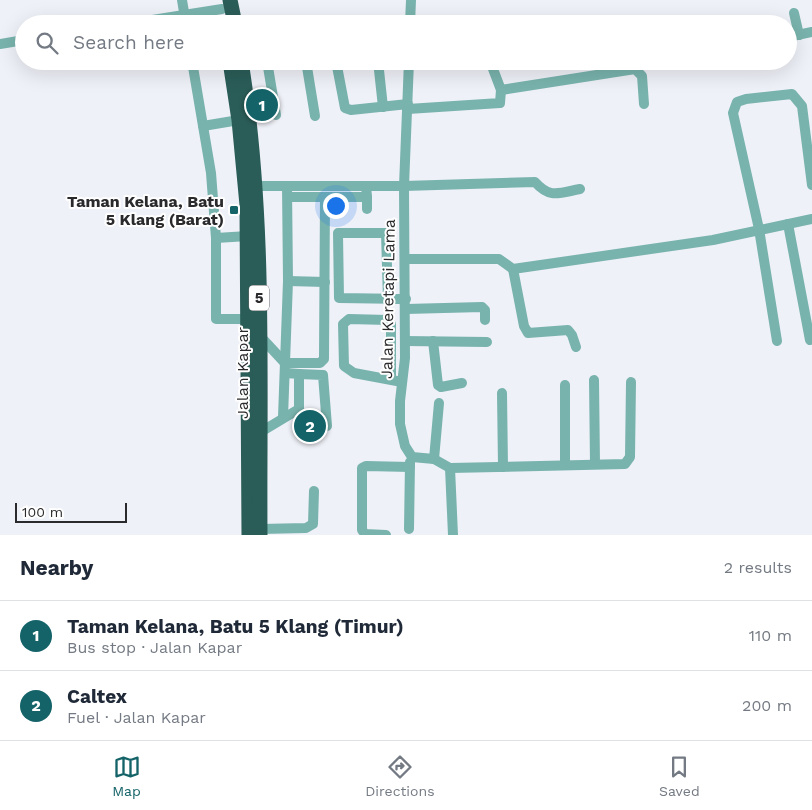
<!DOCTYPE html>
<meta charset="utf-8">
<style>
:root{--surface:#fff;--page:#f6f6f7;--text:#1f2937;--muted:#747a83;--line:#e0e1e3;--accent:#146368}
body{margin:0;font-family:"Work Sans",sans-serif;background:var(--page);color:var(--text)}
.scale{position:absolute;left:15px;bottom:12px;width:112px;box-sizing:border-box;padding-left:5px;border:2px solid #2a2a2d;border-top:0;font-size:14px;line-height:18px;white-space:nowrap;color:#2a2a2d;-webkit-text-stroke:4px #fefefe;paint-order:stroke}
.you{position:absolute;left:335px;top:205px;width:18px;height:18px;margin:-12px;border:4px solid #fff;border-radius:50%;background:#1a73e8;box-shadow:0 0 0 8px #1a73e833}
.badge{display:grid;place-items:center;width:32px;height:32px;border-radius:50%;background:var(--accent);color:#fff;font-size:16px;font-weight:700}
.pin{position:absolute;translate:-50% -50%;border:2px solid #fff;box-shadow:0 1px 5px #0006}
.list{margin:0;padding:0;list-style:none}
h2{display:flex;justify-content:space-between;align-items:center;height:65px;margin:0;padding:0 20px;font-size:21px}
h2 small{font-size:16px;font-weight:400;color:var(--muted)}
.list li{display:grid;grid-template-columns:32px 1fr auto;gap:15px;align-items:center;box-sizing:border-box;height:70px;padding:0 20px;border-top:1px solid var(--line)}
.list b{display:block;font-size:19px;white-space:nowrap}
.list p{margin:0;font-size:16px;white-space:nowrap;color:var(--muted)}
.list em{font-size:16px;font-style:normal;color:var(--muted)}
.icon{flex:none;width:28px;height:28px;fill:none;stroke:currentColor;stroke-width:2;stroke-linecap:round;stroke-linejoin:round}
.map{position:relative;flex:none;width:812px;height:535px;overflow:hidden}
.search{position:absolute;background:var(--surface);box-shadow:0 5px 20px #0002;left:15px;right:15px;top:15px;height:55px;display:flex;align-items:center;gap:12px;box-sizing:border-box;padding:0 18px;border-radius:28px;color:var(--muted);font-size:19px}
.sheet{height:205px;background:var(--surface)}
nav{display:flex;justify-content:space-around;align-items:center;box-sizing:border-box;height:70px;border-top:1px solid var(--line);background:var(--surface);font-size:14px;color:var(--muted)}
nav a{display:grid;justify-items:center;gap:2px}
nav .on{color:var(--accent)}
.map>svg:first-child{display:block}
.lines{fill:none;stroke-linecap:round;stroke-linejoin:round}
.minor{stroke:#79b3ad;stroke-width:10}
.highway{stroke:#2b5d58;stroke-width:15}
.poi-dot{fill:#146368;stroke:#fefefe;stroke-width:2}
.labels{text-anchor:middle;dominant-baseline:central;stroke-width:4;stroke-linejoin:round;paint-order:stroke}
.shield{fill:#fefefe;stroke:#6a6a6c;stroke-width:1}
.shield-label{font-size:15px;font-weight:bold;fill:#2a2a2d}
.poi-label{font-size:16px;font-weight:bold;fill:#2a2a2d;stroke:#fefefe;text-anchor:end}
.street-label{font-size:16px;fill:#2a2a2d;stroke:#fefefe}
</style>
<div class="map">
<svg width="812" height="535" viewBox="0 0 812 535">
<rect width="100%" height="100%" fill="#eff1f8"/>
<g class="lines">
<!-- minor -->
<g class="minor">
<polyline points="182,0 186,24"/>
<polyline points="794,13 799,35"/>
<polyline points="127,24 222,9"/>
<polyline points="410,24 411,0"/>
<polyline points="788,37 812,32"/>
<polyline points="0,44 24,40"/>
<polyline points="192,61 211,173 216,238 216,319 249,319"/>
<polyline points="267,61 276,115"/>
<polyline points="306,61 315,116"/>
<polyline points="336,61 345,108 351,110 408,104"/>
<polyline points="378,61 383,107"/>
<polyline points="409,61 404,186 405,358 400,401 400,424 405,446 412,457 434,459 450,468 453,535"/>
<polyline points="501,90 635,69 642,76 644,104"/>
<polyline points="408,109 500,103 501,90 490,61"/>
<polyline points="203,126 239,120"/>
<path d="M257,186H404L535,182C550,199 559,193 580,189"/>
<polyline points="288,197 367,197 366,186"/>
<polyline points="367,209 367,197"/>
<polyline points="788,224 810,340"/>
<polyline points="216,238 248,236"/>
<polyline points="406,259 499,259 513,269 713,240 812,219"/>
<polyline points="513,269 524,326 528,333 568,330 572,335 576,347"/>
<polyline points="288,281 325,282"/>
<polyline points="388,300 386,233 338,233 339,298 406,299"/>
<polyline points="406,309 482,307 485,310 485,320"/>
<polyline points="259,335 285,363 320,363 324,359 325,197"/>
<polyline points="405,341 487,342"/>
<polyline points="433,341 438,385 441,387 462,383"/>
<polyline points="777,341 759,229 733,113 737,102 746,99 792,94 802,106 812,185"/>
<polyline points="299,374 323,375 327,426"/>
<polyline points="391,379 391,324 388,320 349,319 343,324 344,366 354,373 402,382"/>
<polyline points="594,380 595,464"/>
<polyline points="502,393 503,467"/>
<polyline points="283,417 288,281 287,186"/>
<polyline points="259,433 299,409 299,374 286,373"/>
<polyline points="434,459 439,403"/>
<polyline points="565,465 565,385"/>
<polyline points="450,468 625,464 630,457 631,382"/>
<polyline points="260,529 306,528 313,524 314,491"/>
<polyline points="409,529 410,462"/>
<polyline points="386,535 365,534 362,530 362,468 366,466 410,467"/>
</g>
<!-- highway -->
<g class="highway">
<polyline points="230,0 235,24"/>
<polyline points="230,61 239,120 247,205 249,535"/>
<path d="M241,61C266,218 259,377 260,535"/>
</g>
</g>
<!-- markers -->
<rect class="poi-dot" x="229" y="205" width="10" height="10" rx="2.5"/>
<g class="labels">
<!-- shield labels -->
<rect class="shield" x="249" y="285.5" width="20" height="25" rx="4"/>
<g class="shield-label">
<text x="259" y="298">5</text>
</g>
<!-- poi labels -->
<g class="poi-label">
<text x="224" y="201">Taman Kelana, Batu<tspan x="224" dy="18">5 Klang (Barat)</tspan></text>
</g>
<!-- street labels -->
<g class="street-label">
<text transform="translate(388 299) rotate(-89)">Jalan Keretapi Lama</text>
<text transform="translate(242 373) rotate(-90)">Jalan Kapar</text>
</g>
</g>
</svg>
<div class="scale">100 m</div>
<div class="you"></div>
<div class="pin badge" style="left:262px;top:105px">1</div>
<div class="pin badge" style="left:310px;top:426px">2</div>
<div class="search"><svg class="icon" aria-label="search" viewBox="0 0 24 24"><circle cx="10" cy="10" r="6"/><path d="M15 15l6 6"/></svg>Search here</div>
</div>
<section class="sheet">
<h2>Nearby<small>2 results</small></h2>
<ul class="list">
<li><span class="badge">1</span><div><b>Taman Kelana, Batu 5 Klang (Timur)</b><p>Bus stop · Jalan Kapar</p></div><em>110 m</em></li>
<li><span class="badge">2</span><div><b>Caltex</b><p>Fuel · Jalan Kapar</p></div><em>200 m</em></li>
</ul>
</section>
<nav>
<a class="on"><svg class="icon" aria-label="map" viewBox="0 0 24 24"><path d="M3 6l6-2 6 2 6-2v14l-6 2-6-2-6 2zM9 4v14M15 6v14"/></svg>Map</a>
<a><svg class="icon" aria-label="directions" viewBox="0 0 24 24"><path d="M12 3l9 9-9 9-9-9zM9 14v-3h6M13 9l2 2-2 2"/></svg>Directions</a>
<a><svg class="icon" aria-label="saved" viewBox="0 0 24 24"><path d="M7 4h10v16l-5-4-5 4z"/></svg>Saved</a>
</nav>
